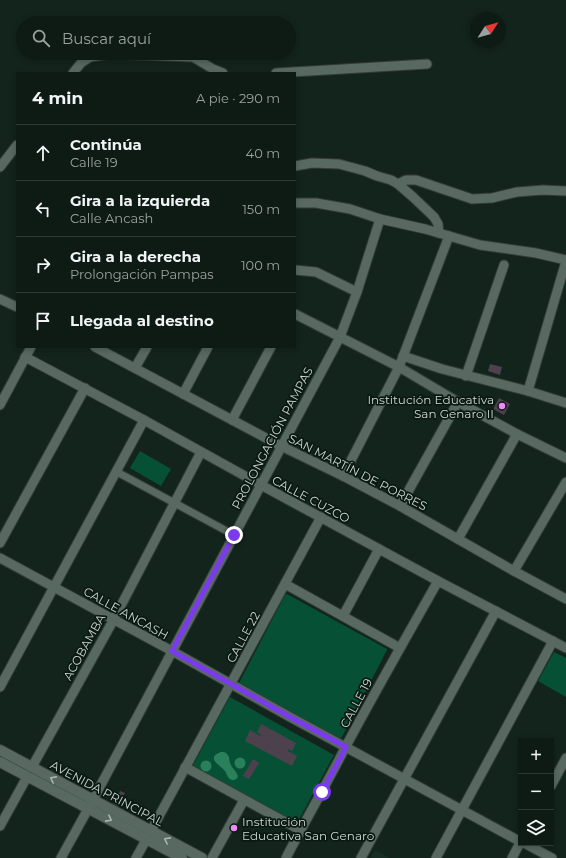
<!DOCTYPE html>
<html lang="es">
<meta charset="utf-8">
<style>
:root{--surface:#0e1b15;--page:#17241e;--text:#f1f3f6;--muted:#9ba1a0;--line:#2e3934}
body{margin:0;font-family:Montserrat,sans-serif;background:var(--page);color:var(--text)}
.controls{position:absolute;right:12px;bottom:12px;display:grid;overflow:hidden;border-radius:0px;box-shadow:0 2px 6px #0003}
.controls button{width:36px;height:36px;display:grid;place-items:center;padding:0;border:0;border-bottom:1px solid var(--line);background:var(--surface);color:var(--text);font:20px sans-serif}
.compass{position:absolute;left:470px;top:12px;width:36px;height:36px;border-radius:50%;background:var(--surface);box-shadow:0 2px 6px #0003;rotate:54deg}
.stop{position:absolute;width:12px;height:12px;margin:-9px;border:3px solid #7c3aed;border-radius:50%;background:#fff}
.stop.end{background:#7c3aed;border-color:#fff;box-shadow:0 1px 4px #0008}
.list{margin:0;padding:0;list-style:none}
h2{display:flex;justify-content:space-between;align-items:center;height:52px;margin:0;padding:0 16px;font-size:17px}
h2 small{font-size:13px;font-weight:400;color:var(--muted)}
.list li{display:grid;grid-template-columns:26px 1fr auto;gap:12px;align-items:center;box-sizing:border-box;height:56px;padding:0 16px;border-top:1px solid var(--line)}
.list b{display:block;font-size:15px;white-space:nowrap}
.list p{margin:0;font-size:13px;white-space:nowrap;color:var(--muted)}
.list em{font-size:13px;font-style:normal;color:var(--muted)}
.icon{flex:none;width:22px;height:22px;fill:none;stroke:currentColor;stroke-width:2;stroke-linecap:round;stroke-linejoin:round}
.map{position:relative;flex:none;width:566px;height:858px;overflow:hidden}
.search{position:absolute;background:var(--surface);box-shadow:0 2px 6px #0003;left:16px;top:16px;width:280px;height:44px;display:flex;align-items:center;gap:10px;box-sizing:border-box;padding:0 14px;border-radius:22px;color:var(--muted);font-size:15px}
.panel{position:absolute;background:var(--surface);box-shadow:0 2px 6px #0003;left:16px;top:72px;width:280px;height:276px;border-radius:0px}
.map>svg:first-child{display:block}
.built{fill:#172e24}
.green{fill:#065136}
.water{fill:#2b805c}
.building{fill:#4d414e}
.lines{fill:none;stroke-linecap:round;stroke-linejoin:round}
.pedestrian-casing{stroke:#323d36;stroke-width:9}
.minor-casing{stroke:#323d36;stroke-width:11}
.tertiary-casing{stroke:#323d36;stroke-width:12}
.pedestrian{stroke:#576960;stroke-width:7}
.minor{stroke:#576960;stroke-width:9}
.tertiary{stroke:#576960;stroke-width:10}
.oneway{stroke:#a9b5ae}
.route{stroke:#7c3aed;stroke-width:5}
.poi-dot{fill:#ee8bf8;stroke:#0a1a13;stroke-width:1.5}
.labels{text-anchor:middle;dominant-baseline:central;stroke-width:3.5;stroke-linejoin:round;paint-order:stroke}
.poi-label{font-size:12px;fill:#ccd6d0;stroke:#0a1a13;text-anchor:end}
.street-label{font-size:12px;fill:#ccd6d0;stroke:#0a1a13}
</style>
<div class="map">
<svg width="566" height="858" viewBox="0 0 566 858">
<rect width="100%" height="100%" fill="#13241c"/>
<!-- built -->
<polygon class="built" points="375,850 390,858 371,858"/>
<!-- green -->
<g class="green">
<polygon points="140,451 171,469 161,486 130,468"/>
<polygon points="287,594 387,649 387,650 342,737 340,738 242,686 239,683 285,595"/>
<polygon points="554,652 566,658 566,697 538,681"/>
<polygon points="230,697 334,755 296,825 192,767"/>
</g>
<!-- water -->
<g class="water">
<path d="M221,752C224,752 225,752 227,754C230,757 229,760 230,763C232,769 237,771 238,777C236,779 236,780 233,780C228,780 227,774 225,771C220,765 205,758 221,752Z"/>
<circle cx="240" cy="763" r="5.5"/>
<circle cx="206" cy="766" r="5.5"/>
</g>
<!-- building -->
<g class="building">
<polygon points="490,364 502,367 500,375 488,371"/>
<polygon points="499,398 510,404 504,415 493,409"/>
<polygon points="261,724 296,743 292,751 288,749 288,751 297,756 292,766 245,741 250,730 260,736 261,735 257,732"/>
<polygon points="253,759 259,763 249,779 243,776"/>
<polygon points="120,791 125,793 117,809 112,807"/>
</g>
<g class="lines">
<!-- pedestrian casing -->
<g class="pedestrian-casing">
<polyline id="pedestrian" points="117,472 234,535"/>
</g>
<!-- minor casing -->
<g class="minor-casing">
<g id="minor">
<polyline points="73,73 81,63 90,57 110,54 193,57 213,69 223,73"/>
<polyline points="276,73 427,64"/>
<polyline points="295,166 312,163 339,164 365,171 377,176 391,180 398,184 413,197 434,217 438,224 439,233"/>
<polyline points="0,167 17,145"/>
<polyline points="398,184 406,180 416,180 472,199 492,198 517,192 543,190 566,191"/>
<polyline points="295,203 316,203 350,209 380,219 425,229 480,245 536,253 566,260"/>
<polyline points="295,270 316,272 357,292"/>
<polyline points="0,299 17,307"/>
<polyline points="295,314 399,367 458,402 517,434 566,458"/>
<polyline points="95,347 281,446 343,476 400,506 514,571 566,599"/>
<polyline points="403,356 442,369 528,391 566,403"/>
<polyline points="25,357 144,420 261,485 438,581 566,648"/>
<polyline points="135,368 147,347"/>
<polyline points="466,376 504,265"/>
<polyline points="528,391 566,261"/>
<polyline points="183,394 208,347"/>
<polyline points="0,405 31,347"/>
<polyline points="232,420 271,347"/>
<polyline points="343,476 399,367 449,236"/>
<polyline points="400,506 458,402"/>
<polyline points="458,539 517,434"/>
<polyline points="0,543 85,388"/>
<polyline points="0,558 172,651 290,717 521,842"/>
<polyline points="514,571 566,482"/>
<polyline points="285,584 400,648"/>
<polyline points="343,616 379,549"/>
<polyline points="0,687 144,420"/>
<polyline points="32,767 114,619 201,452"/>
<polyline points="185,767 300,830"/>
<polyline points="551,786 566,758"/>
<polyline points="0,826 27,777"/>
<polyline points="151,831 321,517"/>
<polyline points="524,843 552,858"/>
<polyline points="61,858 88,809 340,337 357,292 380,219"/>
<polyline points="136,858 146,840"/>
<polyline points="212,858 244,800"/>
<path d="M286,858C305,821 326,785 345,748C375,692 407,636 438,581"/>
<polyline points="361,858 496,611"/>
<polyline points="436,858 553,641"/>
<polyline points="512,858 521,841"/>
</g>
</g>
<!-- tertiary casing -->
<g class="tertiary-casing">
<g id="tertiary">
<polyline points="0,750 202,858"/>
<polyline points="0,762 182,858"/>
</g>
</g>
<!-- pedestrian -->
<use href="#pedestrian" class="pedestrian"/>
<!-- minor -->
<use href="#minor" class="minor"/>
<!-- tertiary -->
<use href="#tertiary" class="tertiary"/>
</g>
<!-- one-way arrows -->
<defs><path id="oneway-chevron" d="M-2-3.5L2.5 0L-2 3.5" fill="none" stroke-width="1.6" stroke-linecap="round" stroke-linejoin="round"/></defs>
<g class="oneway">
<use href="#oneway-chevron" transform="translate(53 779) rotate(-152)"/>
<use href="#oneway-chevron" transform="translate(109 819) rotate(28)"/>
<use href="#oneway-chevron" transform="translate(167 840) rotate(-152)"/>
</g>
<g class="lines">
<!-- route -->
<polyline class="route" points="234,535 172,651 290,717 346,747 322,792"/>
</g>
<!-- markers -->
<g class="poi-dot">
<circle cx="502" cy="406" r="4"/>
<circle cx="234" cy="828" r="4"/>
</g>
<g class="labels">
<!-- poi labels -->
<g class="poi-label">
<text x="494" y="399">Institución Educativa<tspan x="494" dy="14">San Genaro II</tspan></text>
<text x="242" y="821" text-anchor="start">Institución<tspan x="242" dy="14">Educativa San Genaro</tspan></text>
</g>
<!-- street labels -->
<g class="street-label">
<text transform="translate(272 438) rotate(-62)">PROLONGACIÓN PAMPAS</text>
<text transform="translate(358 472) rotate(27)">SAN MARTÍN DE PORRES</text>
<text transform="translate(311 499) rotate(28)">CALLE CUZCO</text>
<text transform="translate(126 613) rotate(29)">CALLE ANCASH</text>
<text transform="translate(243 637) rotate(-62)">CALLE 22</text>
<text transform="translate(84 647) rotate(-61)">ACOBAMBA</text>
<text transform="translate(356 703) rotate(-62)">CALLE 19</text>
<text transform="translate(107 793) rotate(28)">AVENIDA PRINCIPAL</text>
</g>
</g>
</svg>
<div class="controls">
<button>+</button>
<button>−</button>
<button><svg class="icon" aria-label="layers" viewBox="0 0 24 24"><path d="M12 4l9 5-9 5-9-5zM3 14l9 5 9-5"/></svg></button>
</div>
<svg class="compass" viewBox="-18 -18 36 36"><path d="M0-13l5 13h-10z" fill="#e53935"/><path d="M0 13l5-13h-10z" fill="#9ba1a0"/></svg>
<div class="stop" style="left:322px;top:792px"></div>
<div class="stop end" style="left:234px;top:535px"></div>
<div class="search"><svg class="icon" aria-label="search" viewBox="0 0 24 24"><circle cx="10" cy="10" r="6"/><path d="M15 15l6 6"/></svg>Buscar aquí</div>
<section class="panel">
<h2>4 min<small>A pie · 290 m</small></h2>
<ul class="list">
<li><svg class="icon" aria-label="ahead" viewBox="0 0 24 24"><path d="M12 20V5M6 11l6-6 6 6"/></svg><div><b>Continúa</b><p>Calle 19</p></div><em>40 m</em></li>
<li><svg class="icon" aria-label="left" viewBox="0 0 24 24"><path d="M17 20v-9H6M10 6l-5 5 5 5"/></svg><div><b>Gira a la izquierda</b><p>Calle Ancash</p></div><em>150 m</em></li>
<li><svg class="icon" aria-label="right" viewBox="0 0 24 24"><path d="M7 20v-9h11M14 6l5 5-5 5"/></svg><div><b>Gira a la derecha</b><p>Prolongación Pampas</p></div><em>100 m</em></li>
<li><svg class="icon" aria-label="arrive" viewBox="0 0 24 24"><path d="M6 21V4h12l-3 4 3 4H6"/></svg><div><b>Llegada al destino</b></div></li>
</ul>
</section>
</div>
